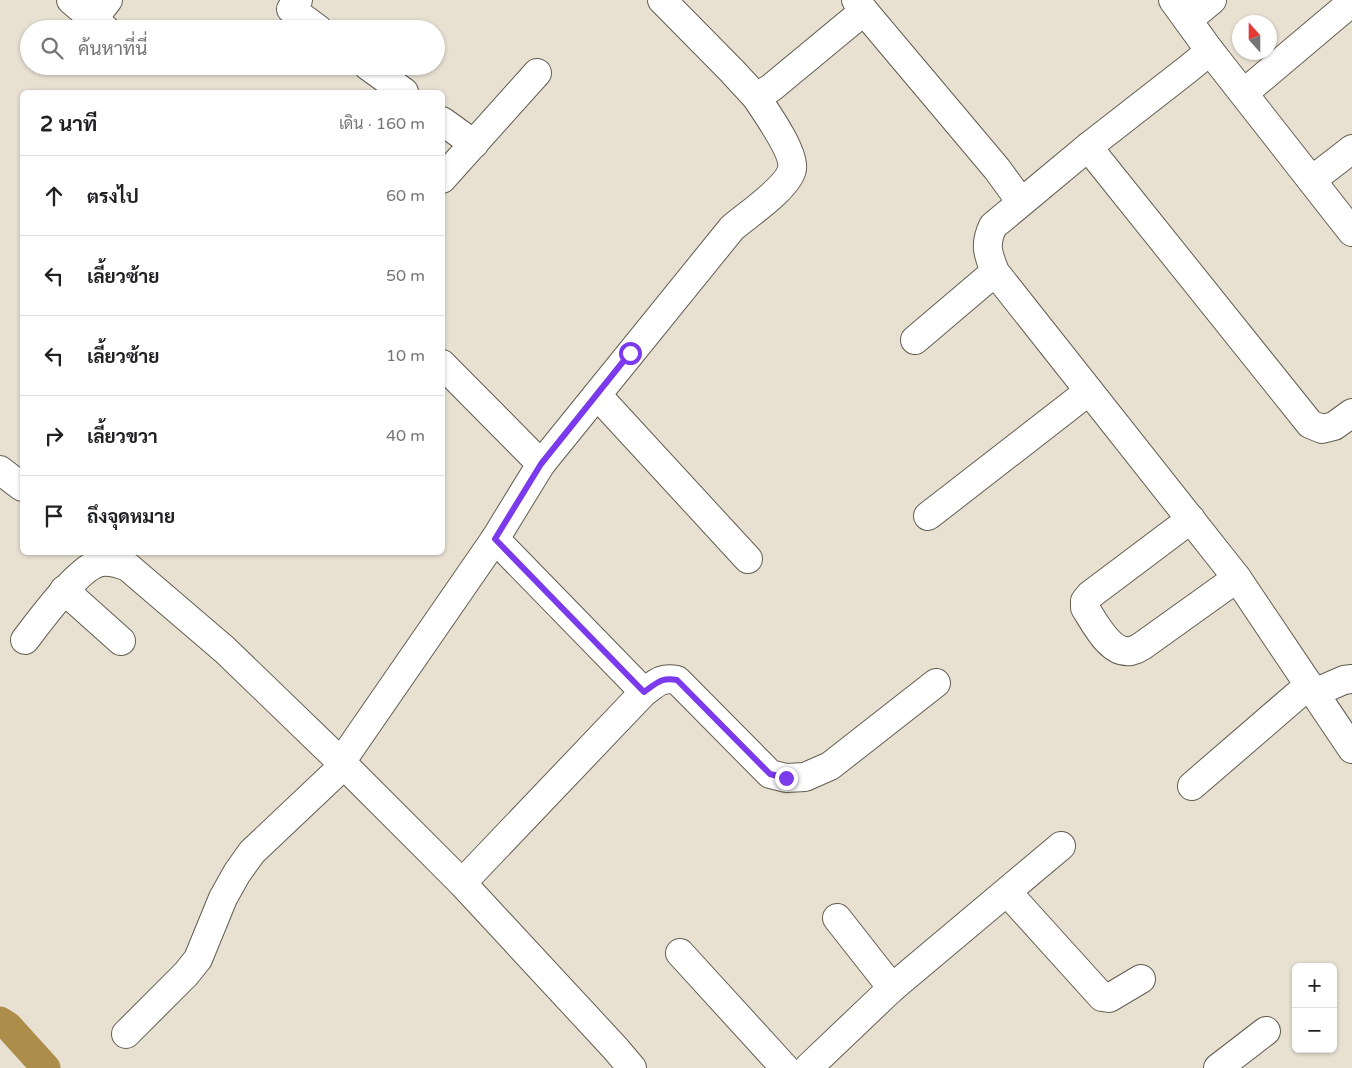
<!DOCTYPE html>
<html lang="th">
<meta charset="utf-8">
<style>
:root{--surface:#fff;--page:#f6f6f6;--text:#202124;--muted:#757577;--line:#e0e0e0}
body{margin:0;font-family:"Varela Round",Sarabun,sans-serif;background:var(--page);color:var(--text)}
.controls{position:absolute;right:15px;bottom:15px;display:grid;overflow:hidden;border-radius:8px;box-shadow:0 1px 4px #0004}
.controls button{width:45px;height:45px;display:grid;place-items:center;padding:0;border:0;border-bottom:1px solid var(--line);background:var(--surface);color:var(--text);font:25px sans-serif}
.compass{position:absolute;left:1232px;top:15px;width:45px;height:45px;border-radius:50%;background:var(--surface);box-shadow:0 1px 4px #0004;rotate:339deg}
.stop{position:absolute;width:15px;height:15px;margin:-11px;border:4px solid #7c3aed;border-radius:50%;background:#fff}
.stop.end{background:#7c3aed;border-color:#fff;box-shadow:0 1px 5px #0008}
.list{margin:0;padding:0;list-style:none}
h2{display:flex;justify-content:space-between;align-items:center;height:65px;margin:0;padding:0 20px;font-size:21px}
h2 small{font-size:16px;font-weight:400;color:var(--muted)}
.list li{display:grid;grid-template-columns:32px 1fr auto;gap:15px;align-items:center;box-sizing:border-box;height:80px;padding:0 20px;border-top:1px solid var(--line)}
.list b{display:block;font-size:19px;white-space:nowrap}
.list em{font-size:16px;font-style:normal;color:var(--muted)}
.icon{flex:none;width:28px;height:28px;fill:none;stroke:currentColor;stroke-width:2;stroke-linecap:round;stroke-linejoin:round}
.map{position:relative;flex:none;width:1352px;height:1068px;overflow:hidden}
.search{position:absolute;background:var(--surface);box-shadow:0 1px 4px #0004;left:20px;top:20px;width:425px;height:55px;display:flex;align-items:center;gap:12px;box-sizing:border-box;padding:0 18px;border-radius:28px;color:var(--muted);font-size:19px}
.panel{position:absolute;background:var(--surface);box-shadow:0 1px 4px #0004;left:20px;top:90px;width:425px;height:465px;border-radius:8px}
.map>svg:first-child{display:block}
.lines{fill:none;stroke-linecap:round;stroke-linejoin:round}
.canal{stroke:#ad8d4a;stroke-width:29}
.minor-casing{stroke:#635d50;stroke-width:30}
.minor{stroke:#fff;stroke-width:28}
.route{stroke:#7c3aed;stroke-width:6}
</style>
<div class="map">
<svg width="1352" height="1068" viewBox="0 0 1352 1068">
<rect width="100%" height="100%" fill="#e8e1d2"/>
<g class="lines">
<!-- canal -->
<polyline class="canal" points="0,1021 8,1026 46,1068"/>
<!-- minor casing -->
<g class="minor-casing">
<g id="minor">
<polyline points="71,0 105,29"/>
<polyline points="298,0 291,9 318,29"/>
<polyline points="662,0 732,71 756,97"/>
<polyline points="856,0 864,11 997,169 1021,202"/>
<polyline points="1173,0 1210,51 1352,232"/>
<polyline points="94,18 108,0"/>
<polyline points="1188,20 1212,0"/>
<path d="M1210,51L1188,69L1088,147L993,226C984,245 988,254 995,272L1237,578L1352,749"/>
<polyline points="368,66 404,92"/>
<polyline points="1244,93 1352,2"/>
<polyline points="442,121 474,144"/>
<polyline points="1088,147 1310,424 1322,429 1334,426 1352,413"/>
<polyline points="442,179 537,73"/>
<polyline points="1312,180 1352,149"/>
<polyline points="915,340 995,272"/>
<polyline points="442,364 541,464"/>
<polyline points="597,395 748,559"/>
<polyline points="0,470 22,487"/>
<polyline points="928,516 1089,391"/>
<path d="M1191,519L1090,595L1085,601V608C1095,623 1110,655 1131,651C1135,650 1139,648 1142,646L1237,578"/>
<path d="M495,539L644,692C657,683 661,677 677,680L770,774L786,778L805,777L830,766L936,683"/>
<polyline points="64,590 121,641"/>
<path d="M25,640C39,622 80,565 102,562C112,561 120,564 128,567L225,650L341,762L462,883L615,1048L632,1068"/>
<polyline points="1314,693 1344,680 1352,679"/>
<path d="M341,762L495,539L541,464L732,228C747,215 788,188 792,169C795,153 766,112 756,97L771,88L864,11"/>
<polyline points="1192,786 1309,685"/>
<polyline points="462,883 644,692"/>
<polyline points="1007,892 1102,997 1109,998 1141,979"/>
<polyline points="837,918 892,988"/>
<polyline points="680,953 785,1068"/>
<polyline points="126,1034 186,974 198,959 223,898 237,873 252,852 344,765"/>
<polyline points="808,1068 892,988 1061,846"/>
<polyline points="1218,1068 1266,1031"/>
</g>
</g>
<!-- minor -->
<use href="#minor" class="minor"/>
</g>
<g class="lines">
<!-- route -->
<path class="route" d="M630,353L541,464L495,539L644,692C657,683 661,677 677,680L770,774L786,778"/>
</g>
</svg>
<div class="controls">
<button>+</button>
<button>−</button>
</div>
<svg class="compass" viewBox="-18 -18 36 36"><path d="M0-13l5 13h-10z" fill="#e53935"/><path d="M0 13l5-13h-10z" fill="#757577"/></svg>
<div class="stop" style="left:630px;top:353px"></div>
<div class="stop end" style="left:786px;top:778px"></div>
<div class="search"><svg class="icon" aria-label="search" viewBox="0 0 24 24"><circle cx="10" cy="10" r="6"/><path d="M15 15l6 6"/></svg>ค้นหาที่นี่</div>
<section class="panel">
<h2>2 นาที<small>เดิน · 160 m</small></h2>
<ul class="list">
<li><svg class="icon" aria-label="ahead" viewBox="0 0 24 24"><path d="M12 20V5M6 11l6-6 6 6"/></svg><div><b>ตรงไป</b></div><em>60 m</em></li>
<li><svg class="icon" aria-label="left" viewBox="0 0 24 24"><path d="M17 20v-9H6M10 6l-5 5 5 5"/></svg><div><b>เลี้ยวซ้าย</b></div><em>50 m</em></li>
<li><svg class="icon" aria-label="left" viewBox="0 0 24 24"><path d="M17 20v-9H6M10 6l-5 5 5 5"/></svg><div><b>เลี้ยวซ้าย</b></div><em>10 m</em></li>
<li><svg class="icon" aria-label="right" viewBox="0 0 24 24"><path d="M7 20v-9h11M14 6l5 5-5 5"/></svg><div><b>เลี้ยวขวา</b></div><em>40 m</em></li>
<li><svg class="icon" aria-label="arrive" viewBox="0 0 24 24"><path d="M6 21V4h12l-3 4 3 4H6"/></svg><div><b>ถึงจุดหมาย</b></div></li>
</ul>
</section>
</div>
